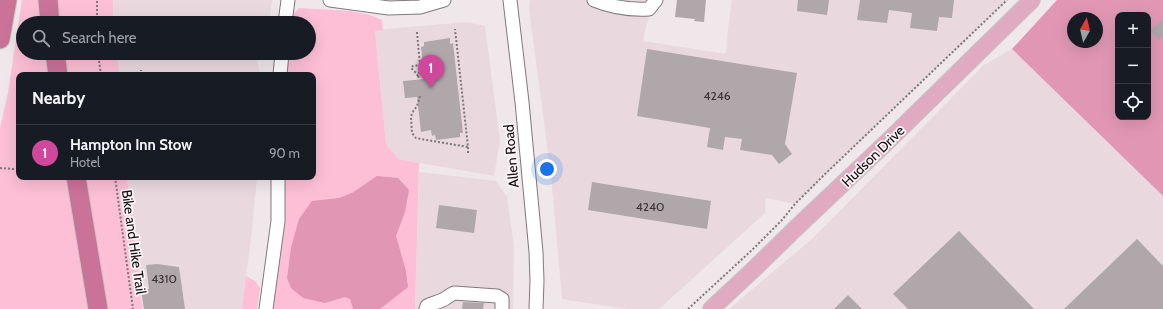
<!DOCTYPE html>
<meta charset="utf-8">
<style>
:root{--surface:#171b24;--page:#20242c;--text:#f1f3f6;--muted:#9ea1a6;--line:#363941;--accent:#0f766e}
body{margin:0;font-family:Cabin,sans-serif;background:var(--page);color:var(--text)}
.controls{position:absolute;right:12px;top:12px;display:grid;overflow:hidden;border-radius:8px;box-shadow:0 4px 16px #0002}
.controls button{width:36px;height:36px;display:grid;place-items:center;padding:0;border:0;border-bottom:1px solid var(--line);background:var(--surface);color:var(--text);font:20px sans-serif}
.compass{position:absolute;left:1067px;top:12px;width:36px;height:36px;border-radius:50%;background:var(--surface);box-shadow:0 4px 16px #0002;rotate:8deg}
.you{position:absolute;left:547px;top:169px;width:14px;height:14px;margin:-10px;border:3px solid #fff;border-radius:50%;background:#1a73e8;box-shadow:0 0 0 6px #1a73e833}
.badge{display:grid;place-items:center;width:26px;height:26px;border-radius:50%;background:var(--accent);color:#fff;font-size:13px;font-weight:700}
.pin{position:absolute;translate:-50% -33px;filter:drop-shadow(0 1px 2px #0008)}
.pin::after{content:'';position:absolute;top:21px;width:14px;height:12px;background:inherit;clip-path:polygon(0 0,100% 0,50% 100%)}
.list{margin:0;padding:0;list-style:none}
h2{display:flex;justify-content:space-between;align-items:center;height:52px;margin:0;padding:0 16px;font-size:17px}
h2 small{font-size:13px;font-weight:400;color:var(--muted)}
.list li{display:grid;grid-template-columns:26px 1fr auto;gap:12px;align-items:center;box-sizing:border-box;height:56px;padding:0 16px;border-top:1px solid var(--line)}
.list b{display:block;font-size:15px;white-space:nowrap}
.list p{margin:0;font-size:13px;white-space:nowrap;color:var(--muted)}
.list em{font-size:13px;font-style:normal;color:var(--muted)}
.icon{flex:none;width:22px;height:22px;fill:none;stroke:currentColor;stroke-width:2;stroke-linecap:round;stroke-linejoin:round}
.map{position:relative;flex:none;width:1163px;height:309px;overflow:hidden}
.search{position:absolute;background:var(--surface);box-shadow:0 4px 16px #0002;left:16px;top:16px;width:300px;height:44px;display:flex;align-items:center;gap:10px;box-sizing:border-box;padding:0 14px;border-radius:22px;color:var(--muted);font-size:15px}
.panel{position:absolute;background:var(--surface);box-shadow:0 4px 16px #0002;left:16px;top:72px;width:300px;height:108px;border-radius:8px}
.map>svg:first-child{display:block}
.built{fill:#e9d9df}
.green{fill:#fcbfd6}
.forest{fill:#e197b4;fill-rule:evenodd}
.building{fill:#afa7aa}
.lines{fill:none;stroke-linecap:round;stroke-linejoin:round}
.minor-casing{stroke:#80797c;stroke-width:15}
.major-casing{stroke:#c6c5c5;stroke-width:18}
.highway-casing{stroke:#c6c5c5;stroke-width:21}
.path{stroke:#7b7678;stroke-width:2;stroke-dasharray:2 2;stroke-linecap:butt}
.minor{stroke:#fff;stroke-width:13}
.major{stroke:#e0aac1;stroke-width:16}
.highway{stroke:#cb7298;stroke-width:19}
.labels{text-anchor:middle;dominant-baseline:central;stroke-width:3.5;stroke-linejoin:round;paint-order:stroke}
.number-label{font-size:12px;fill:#383436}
.street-label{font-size:14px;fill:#100e0f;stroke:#fcf4f7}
</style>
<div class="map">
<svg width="1163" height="309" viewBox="0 0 1163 309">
<rect width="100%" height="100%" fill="#efe7ea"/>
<!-- built -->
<g class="built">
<polygon points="113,0 272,0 269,23 113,23"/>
<polygon points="530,0 649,0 654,5 646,26 643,41 726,54 728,28 732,0 1007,0 795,204 766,198 765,213 659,309 626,309 562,299 551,175 529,9"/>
<polygon points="467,22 485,26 500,141 494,176 397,159 386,144 375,30"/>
<polygon points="1012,49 1163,196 1163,309 729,309 813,238 984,65"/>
<polygon points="118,53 256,53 260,75 119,75"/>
<polygon points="419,172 496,181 507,197 514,246 513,309 415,309"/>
<polygon points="127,177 257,177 253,221 242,309 142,309"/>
</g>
<!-- green -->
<g class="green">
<polygon points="22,0 38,0 40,23 23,23 23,53 46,53 51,75 19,75 19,177 72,177 92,309 0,309 0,128 8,93"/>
<polygon points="52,0 113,0 113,23 56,23"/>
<polygon points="299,8 350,11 370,15 382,20 383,30 375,31 386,144 398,159 419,163 415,309 272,309 284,229 284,177 313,177 313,75 285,75 287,53 309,53 309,23 290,23 290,18"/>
<polygon points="61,53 118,53 119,75 64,75"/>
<polygon points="84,177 127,177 142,309 105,309"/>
<polygon points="246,276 255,281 260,288 257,309 242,309"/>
</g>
<!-- forest -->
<g class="forest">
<path d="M1057,0H1163V196L1012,49ZM1118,15H1148V117H1118ZM1073,18H1097V42H1073Z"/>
<polygon points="377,176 398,178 409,190 405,212 396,236 406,271 408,287 380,309 353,309 350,299 345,297 325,303 303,298 291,288 287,278 291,248 299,219 312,201 339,198 352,193"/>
</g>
<!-- building -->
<g class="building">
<polygon points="677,0 706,0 704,22 694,21 695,19 675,17"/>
<polygon points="798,0 829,0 827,15 797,11"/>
<polygon points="860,0 954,0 952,18 939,17 937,31 910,28 912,13 889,10 887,23 857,20"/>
<polygon points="1163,19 1163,36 1159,40 1150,31"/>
<polygon points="450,38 450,44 453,43 463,133 460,133 460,137 436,140 435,135 432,136 431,130 421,132 417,97 405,98 403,81 425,79 421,47 424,46 424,42"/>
<polygon points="647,49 797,73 785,144 792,154 779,164 772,155 740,150 742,139 725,137 723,150 707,147 710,128 637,116"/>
<polygon points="592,182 711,201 707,229 588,210"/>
<polygon points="439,205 477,210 474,233 436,228"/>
<polygon points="959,231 1034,309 908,309 893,294"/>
<polygon points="1137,239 1163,266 1163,309 1064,309"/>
<polygon points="157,264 179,267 185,309 144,309 141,290 149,289 146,265"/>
<polygon points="848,295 862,309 834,309"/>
<polygon points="463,302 484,303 483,309 462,309"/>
</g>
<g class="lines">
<!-- minor casing -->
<g class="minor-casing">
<g id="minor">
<polyline points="330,0 389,8 420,7 444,0"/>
<polyline points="510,0 522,102 536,252 537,281 536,309"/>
<path d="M594,0C611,7 631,10 649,9L656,0"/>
<polyline points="285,23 288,0"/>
<polyline points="280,75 282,53"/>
<polyline points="266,309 278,221 278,177"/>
<path d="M426,309L427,306C433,303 440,302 446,298C449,296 450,295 454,293L497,296L502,299V309"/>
</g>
</g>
<!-- major casing -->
<g class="major-casing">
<polyline id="major" points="711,309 753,270 796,228 888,141 1032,0"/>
</g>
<!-- highway casing -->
<g class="highway-casing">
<g id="highway">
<polyline points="48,0 50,23"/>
<polyline points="0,39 7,0"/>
<polyline points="55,53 58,75"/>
<polyline points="76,177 98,309"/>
</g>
</g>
<!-- path -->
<g class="path">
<polyline points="97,23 97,0"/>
<polyline points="417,32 420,66 418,79"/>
<polyline points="98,53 101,75"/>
<polyline points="141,75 141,70"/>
<polyline points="156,75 156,72"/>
<polyline points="418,76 416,73 411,68 413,66 420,65"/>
<polyline points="420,96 417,106 412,113 411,117 412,133 416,138 421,139 468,147 455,29"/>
<polyline points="468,147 468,154"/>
<polyline points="0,168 13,169 19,169"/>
<polyline points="115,177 133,309"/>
<polyline points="688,309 752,250 782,220 795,204 823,176 1007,0"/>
</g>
<!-- minor -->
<use href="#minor" class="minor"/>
<!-- major -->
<use href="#major" class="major"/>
<!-- highway -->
<use href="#highway" class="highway"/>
</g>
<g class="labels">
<!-- number labels -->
<g class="number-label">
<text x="717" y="95">4246</text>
<text x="650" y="206">4240</text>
<text x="164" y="278">4310</text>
</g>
<!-- street labels -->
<g class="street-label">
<text transform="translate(511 156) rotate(-95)">Allen Road</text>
<text transform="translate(873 156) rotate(-44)">Hudson Drive</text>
<text transform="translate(134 242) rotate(82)">Bike and Hike Trail</text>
</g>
</g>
</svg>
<div class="controls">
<button>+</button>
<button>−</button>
<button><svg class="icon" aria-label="locate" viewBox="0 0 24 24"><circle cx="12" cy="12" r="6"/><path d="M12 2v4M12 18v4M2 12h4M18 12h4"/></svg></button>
</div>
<svg class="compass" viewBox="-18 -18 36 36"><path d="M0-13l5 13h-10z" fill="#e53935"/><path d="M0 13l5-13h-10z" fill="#9ea1a6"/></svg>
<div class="you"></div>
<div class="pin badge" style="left:431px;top:88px;background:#d1479c">1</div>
<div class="search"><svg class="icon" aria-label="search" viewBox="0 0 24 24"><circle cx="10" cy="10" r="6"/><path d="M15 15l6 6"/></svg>Search here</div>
<section class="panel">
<h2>Nearby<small></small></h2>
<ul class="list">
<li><span class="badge" style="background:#d1479c">1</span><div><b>Hampton Inn Stow</b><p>Hotel</p></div><em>90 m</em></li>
</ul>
</section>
</div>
